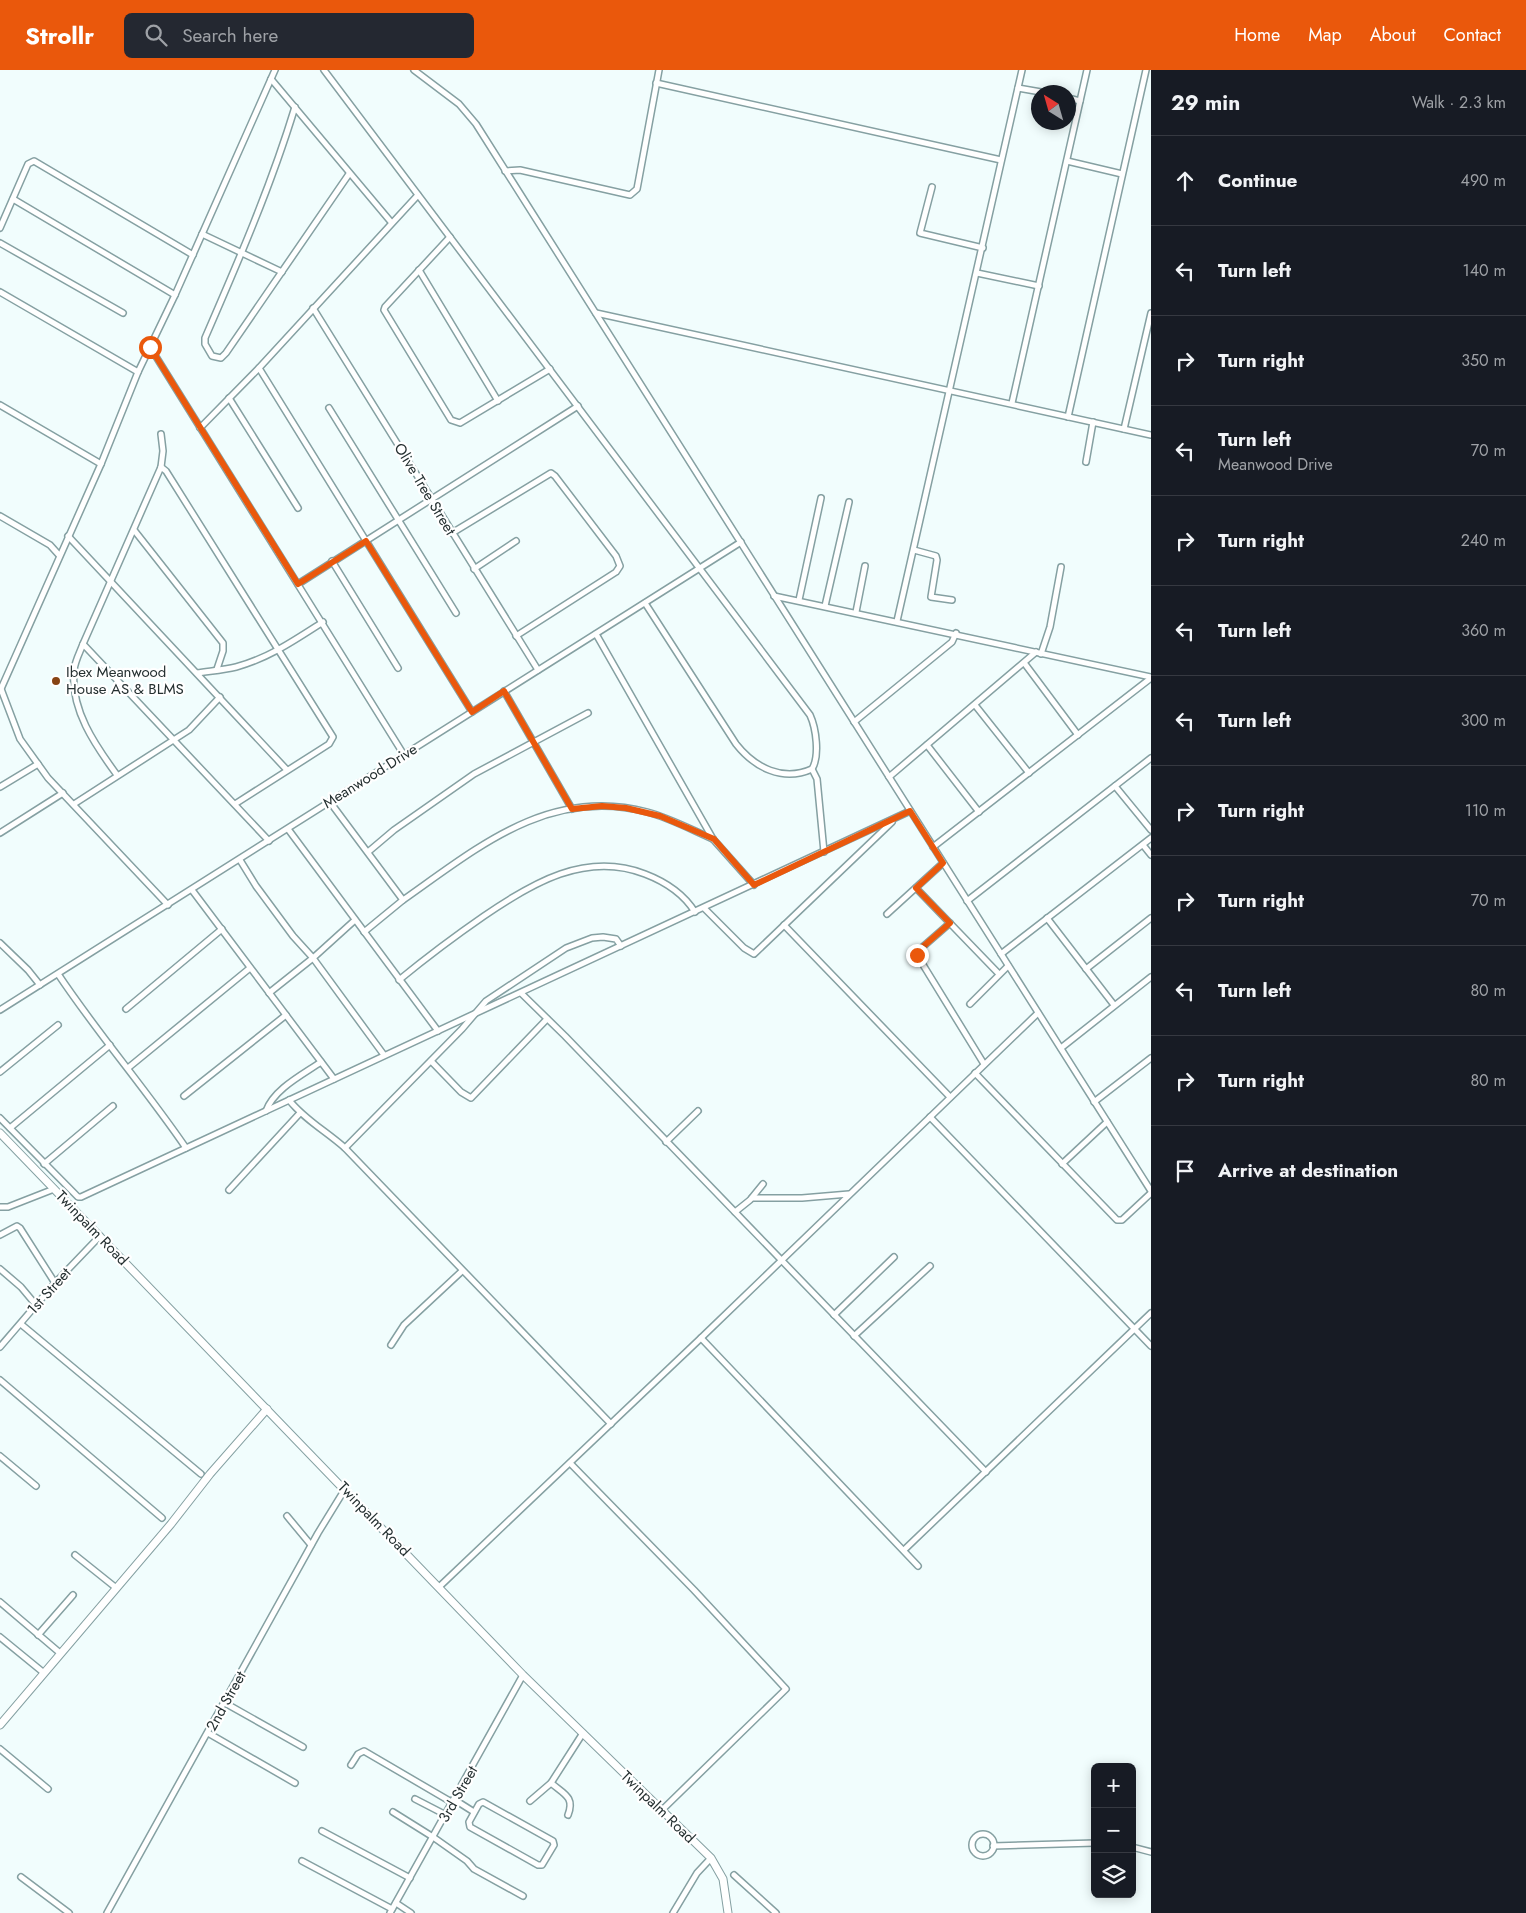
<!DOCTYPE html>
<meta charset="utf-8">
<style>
:root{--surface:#171b24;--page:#242831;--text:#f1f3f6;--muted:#9ea1a6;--line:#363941;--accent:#ea580c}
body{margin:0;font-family:Jost,sans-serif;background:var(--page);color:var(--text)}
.controls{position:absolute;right:15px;bottom:15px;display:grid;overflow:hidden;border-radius:8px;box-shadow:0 2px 12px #0003}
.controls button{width:45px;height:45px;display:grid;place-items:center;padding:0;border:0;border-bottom:1px solid var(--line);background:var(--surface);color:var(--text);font:25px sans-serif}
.compass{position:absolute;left:1031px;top:15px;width:45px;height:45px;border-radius:50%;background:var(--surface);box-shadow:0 2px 12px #0003;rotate:323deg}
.stop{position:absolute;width:15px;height:15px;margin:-11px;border:4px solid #ea580c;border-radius:50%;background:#fff}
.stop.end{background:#ea580c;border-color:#fff;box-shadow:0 1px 5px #0008}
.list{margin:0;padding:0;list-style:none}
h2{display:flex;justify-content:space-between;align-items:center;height:65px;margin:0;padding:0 20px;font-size:21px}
h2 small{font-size:16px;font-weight:400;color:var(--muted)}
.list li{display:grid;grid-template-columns:32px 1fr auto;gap:15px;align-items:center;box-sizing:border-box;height:90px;padding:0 20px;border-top:1px solid var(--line)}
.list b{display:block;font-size:19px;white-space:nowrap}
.list p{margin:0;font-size:16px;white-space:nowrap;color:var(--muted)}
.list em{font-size:16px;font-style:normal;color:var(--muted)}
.icon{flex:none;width:28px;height:28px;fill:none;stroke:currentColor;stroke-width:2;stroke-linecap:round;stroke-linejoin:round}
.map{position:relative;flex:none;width:1151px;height:1843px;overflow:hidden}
header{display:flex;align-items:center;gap:30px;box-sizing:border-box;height:70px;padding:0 25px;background:var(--accent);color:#fff}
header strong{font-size:24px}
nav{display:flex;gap:28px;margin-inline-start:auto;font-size:18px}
.search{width:350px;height:45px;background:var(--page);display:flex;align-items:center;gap:12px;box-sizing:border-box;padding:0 18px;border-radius:8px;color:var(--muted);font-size:19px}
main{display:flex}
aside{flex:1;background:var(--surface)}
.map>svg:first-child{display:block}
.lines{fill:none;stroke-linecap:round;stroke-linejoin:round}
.minor-casing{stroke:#85a0a2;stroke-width:8}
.major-casing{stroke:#85a0a2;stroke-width:9}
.minor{stroke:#fff;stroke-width:5}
.major{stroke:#fff;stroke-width:7}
.route{stroke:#ea580c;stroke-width:6}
.poi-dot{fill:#874414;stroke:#fff;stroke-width:2}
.labels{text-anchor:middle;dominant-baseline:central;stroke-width:4.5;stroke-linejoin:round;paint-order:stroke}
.street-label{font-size:15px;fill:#253031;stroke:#fff}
.poi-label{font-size:15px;fill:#253031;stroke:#fff;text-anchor:start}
</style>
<header>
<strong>Strollr</strong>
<div class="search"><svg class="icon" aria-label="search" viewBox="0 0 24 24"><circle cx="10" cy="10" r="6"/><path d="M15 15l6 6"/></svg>Search here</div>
<nav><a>Home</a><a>Map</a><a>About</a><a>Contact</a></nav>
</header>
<main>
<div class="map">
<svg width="1151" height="1843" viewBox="0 0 1151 1843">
<rect width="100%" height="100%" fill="#f1fdfd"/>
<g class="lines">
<!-- minor casing -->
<g class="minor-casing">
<g id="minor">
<path d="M324,0L810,645C816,658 820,686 812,699C783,712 755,698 736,674L645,533"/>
<polyline points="414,0 459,34 476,54 1151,1121"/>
<polyline points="271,9 391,152"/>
<polyline points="656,13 1001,90"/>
<polyline points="1018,18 1041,22"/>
<polyline points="1068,28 1080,31"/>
<path d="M295,37C271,116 238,192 205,268V274L212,286L221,288L226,283L349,104"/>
<polyline points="1067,91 1122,104"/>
<polyline points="505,101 520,100 630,125 637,119 659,0"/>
<polyline points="932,117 920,163 983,178"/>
<polyline points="13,129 175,225"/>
<polyline points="0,158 28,94 34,91 193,185"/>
<polyline points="202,164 282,202"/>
<polyline points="450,167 385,237 384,240 451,350 460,353 550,299"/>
<polyline points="0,173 123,243"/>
<polyline points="419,200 498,331"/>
<polyline points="977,203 1039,216"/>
<polyline points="0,222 138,302"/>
<polyline points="313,238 538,600"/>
<polyline points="596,243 1151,365"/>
<polyline points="150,277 404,685"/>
<polyline points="259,298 472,642"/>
<polyline points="229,328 298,438"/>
<polyline points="1012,333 1087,0"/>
<polyline points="0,335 101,394"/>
<polyline points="329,338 456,543"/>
<polyline points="1068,347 1146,0"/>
<polyline points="200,358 259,298 418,125"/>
<polyline points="1124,359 1151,243"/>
<polyline points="161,364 163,381 161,397 83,574 269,771"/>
<polyline points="1086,392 1093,352"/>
<polyline points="161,397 166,401 333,667 329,674 235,734"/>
<polyline points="0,446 50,475 59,485"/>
<polyline points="134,460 223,573 223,581 217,599"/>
<polyline points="452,463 551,403 555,406 616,486 620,496 616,502 516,566"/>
<polyline points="68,466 287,700"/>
<polyline points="914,480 936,486 937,490 931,527 952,530"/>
<polyline points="332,491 398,598"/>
<polyline points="474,499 516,471"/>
<polyline points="298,514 578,336"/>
<polyline points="774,526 1151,607"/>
<polyline points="799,530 821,428"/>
<polyline points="825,536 849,432"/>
<polyline points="856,542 865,496"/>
<polyline points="897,551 1022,0"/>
<polyline points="596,564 713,769 754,815"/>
<path d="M83,574C80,582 75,591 74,600C70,639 95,675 117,705"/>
<polyline points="1041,584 1050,557 1061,497"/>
<polyline points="1025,594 1078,665"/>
<path d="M197,603C210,601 224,600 236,597C269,588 295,570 323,552"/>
<polyline points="1,619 20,669 48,708 168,835"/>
<polyline points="0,621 101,394 138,302 175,225 275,0"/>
<polyline points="504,621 572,739"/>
<polyline points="975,635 1029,703"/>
<polyline points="854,652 952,572 956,563"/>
<polyline points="927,675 979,742"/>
<polyline points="812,699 817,709 824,782"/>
<polyline points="889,707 1036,582"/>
<polyline points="1115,716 1151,760"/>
<polyline points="0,717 38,694"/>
<path d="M330,732L403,830C477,778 549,716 647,742C670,748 692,760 713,769"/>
<polyline points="74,734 189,660 220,627"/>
<polyline points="288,759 438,961"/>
<polyline points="0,763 63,723"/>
<polyline points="1143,775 1151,785"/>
<polyline points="933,777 1151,608"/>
<polyline points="368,782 394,760 474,704 588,643"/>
<polyline points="240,790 256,816 293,866 313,888 384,985"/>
<polyline points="916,818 999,904"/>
<polyline points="192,820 334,1009"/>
<polyline points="967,831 1151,688"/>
<polyline points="704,838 744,878 754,884 892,752"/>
<polyline points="887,844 943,793"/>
<polyline points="1047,848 1114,935"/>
<polyline points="950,853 918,881 917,885 984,994"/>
<polyline points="784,855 950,1027"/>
<polyline points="364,862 403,830"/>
<polyline points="0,873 28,900 40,915"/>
<polyline points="1001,884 1151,768"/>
<polyline points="1086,899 1151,848"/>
<path d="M58,904C98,964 145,1018 186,1078"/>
<path d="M399,910C427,887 455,866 484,846C532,813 586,781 645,804C666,812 683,823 695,842"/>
<polyline points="269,923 313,888 355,850"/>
<polyline points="521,923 565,966 986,1402"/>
<polyline points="970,934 1008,896"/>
<polyline points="126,939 222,859"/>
<polyline points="0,940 741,472"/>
<polyline points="1061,978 1151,907"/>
<polyline points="431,991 461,1022 471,1028 547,949"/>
<polyline points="128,998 250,898"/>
<polyline points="0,1002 58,955"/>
<polyline points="975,1003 1117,1150 1122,1150 1151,1123"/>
<polyline points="184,1026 286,945"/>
<path d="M289,1030C305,1050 326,1061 345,1078L611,1354"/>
<polyline points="1094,1032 1151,988"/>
<path d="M266,1041C274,1019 302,1005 321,992"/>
<polyline points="930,1047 1151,1276"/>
<polyline points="0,1048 78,1127 81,1127 910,741"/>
<polyline points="10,1058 110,975"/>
<polyline points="666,1072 698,1041"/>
<polyline points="345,1078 462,959 486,931 566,878 592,868 603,867 616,869 621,876"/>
<polyline points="44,1094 113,1036"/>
<polyline points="1062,1094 1107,1052"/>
<polyline points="229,1120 300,1043"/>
<polyline points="752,1128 802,1128 849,1124"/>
<polyline points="0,1137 8,1137 54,1119"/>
<polyline points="735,1142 750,1130 763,1114"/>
<polyline points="0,1165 17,1156 20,1158 55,1213"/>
<polyline points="0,1199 21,1217 36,1235"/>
<polyline points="834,1245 894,1187"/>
<polyline points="22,1255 201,1404"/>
<polyline points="854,1266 930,1196"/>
<polyline points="701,1268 918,1496"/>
<polyline points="391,1275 404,1255 462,1201"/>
<polyline points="0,1277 55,1213 100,1166"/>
<polyline points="0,1310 162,1448"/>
<polyline points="0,1386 36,1416"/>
<polyline points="570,1393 694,1520 786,1619 661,1741"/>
<polyline points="287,1446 311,1475"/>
<polyline points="904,1480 1151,1243"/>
<polyline points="75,1485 115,1517"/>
<polyline points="439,1517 701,1268 1038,943"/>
<polyline points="0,1532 60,1583"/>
<polyline points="38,1565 73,1525"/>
<polyline points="0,1567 44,1603"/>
<polyline points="225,1633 303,1677"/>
<polyline points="208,1663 295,1713"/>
<polyline points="0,1679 48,1719"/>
<polyline points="351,1695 358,1684 364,1681 453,1733"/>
<path d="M551,1713C564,1724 575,1727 568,1745"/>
<polyline points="415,1729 446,1745"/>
<polyline points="455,1730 474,1742"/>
<polyline points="530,1731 551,1713 583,1663"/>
<polygon points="483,1732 553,1771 554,1775 542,1795 538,1795 470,1757 469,1752 479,1734"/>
<polyline points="393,1742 433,1767 467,1791 474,1799 523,1826"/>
<polyline points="322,1761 410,1808"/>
<circle cx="983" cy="1775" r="11"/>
<polyline points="993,1776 1095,1773"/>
<polyline points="1132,1777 1151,1782"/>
<polyline points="302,1791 392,1839"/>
<polyline points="734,1805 776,1843"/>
<polyline points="21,1807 69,1843"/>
<polyline points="396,1833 411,1843"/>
<polyline points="107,1843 318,1463 345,1419"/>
<polyline points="390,1843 523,1605"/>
<polyline points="673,1843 697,1803 711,1788"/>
</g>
</g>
<!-- major casing -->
<g class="major-casing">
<g id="major">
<polyline points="0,1063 523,1605 711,1788 723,1809 728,1843"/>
<polyline points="0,1655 171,1454 210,1404 267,1339"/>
</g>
</g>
<!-- minor -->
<use href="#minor" class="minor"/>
<!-- major -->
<use href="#major" class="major"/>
</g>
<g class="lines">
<!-- route -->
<polyline class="route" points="150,277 298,514 366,471 472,642 504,621 572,739 602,736 626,738 660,746 714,769 754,815 910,741 943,793 916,818 950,853 918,881 917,885"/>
</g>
<!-- markers -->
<circle class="poi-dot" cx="56" cy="611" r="5"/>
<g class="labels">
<!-- street labels -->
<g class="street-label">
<text transform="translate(425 419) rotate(59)">Olive Tree Street</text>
<text transform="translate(370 706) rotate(-32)">Meanwood Drive</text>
<text transform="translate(92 1158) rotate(46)">Twinpalm Road</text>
<text transform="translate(49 1221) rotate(-48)">1st Street</text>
<text transform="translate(374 1449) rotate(46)">Twinpalm Road</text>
<text transform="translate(226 1631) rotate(-61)">2nd Street</text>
<text transform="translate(458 1724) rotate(-60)">3rd Street</text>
<text transform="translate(658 1737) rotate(44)">Twinpalm Road</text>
</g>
<!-- poi labels -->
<g class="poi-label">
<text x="66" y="602">Ibex Meanwood<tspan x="66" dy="17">House AS &amp; BLMS</tspan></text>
</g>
</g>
</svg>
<div class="controls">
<button>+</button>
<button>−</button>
<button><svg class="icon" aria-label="layers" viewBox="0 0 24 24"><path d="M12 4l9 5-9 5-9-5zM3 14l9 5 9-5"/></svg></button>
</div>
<svg class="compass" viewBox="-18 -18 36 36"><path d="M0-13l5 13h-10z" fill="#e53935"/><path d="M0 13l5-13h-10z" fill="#9ea1a6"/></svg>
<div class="stop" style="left:150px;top:277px"></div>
<div class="stop end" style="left:917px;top:885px"></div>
</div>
<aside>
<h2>29 min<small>Walk · 2.3 km</small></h2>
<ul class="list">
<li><svg class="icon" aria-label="ahead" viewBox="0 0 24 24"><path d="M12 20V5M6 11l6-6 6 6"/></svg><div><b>Continue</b></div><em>490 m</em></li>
<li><svg class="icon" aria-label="left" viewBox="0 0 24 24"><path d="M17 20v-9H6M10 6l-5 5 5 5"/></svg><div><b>Turn left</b></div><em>140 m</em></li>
<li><svg class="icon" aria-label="right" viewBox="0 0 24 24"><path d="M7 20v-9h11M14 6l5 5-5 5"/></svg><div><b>Turn right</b></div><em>350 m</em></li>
<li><svg class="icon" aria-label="left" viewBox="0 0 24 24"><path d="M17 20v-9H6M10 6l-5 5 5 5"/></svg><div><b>Turn left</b><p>Meanwood Drive</p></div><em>70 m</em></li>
<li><svg class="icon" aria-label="right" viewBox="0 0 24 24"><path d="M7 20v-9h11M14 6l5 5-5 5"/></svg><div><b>Turn right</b></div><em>240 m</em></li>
<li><svg class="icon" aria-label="left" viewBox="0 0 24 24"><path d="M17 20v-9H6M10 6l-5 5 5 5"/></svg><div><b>Turn left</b></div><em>360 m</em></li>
<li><svg class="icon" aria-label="left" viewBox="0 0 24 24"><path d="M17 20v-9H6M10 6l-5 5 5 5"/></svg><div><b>Turn left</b></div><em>300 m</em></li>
<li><svg class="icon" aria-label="right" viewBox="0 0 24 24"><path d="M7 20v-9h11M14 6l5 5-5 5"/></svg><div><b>Turn right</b></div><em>110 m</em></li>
<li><svg class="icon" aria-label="right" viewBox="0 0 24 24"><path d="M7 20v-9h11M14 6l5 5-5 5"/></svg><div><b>Turn right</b></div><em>70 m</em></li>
<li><svg class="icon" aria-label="left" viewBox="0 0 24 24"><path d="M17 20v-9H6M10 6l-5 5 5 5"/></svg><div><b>Turn left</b></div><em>80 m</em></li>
<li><svg class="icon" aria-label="right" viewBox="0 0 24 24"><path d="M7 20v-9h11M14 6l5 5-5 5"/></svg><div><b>Turn right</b></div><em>80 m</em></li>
<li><svg class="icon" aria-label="arrive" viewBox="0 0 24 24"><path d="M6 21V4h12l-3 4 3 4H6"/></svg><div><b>Arrive at destination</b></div></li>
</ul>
</aside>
</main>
